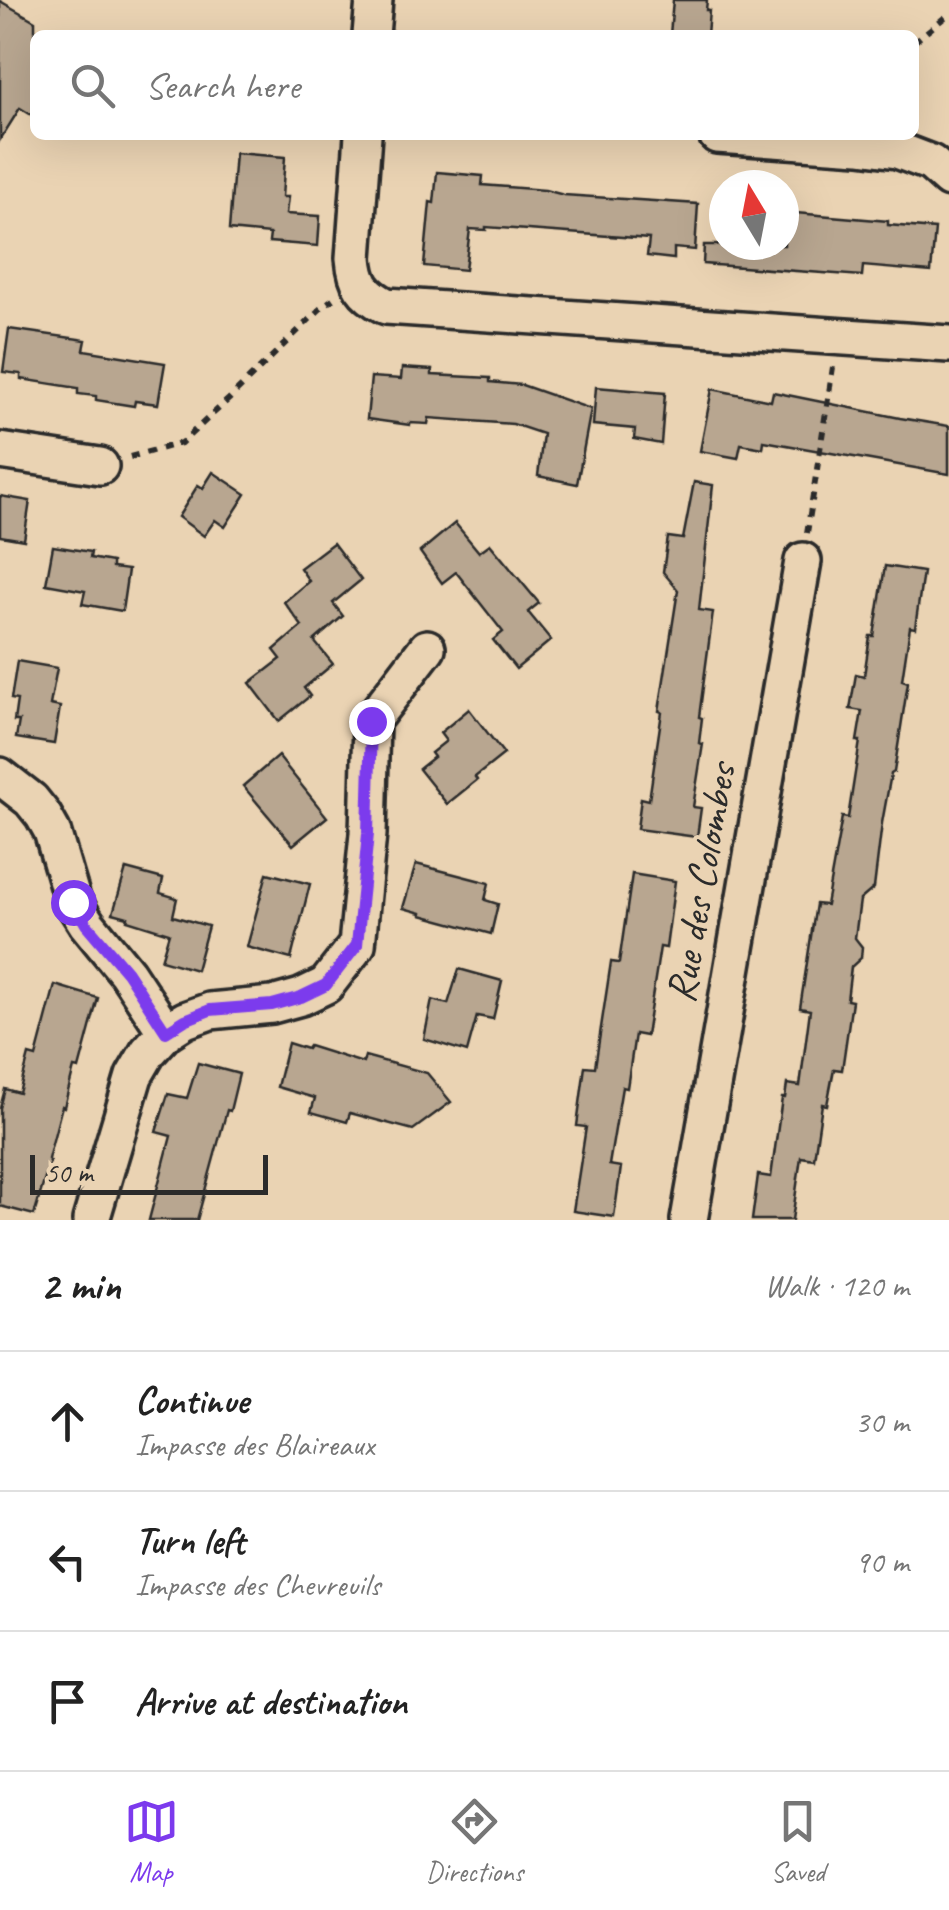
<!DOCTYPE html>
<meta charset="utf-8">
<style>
:root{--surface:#fff;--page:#f2f2f2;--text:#222;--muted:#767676;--line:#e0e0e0;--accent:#7c3aed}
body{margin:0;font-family:Caveat,sans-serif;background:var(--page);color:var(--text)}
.compass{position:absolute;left:709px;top:170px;width:90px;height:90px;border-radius:50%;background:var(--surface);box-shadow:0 10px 40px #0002;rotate:350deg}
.scale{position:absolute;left:30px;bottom:25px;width:238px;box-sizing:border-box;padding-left:10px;border:5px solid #2b2b2b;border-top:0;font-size:28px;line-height:35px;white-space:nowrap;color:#2b2b2b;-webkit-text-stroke:8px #ead3b3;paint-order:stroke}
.stop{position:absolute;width:30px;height:30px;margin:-22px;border:8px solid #7c3aed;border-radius:50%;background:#fff}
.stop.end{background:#7c3aed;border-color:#fff;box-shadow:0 2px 10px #0008}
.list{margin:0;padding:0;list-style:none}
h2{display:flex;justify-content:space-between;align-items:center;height:130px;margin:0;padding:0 40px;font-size:42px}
h2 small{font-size:32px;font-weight:400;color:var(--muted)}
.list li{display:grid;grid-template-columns:65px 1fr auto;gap:30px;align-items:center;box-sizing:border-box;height:140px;padding:0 40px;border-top:2px solid var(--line)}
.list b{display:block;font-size:38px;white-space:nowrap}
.list p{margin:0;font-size:32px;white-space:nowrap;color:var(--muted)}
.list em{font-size:32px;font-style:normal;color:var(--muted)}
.icon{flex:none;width:55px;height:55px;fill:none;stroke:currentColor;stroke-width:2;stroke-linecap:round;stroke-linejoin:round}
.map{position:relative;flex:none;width:949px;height:1220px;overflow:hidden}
.search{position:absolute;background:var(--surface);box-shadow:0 10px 40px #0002;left:30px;right:30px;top:30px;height:110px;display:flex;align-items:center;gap:25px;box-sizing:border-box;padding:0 35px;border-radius:15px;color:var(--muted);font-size:38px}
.sheet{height:550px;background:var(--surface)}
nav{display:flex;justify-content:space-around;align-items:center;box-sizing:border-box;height:140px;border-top:2px solid var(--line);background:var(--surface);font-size:28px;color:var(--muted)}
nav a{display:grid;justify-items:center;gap:5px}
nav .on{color:var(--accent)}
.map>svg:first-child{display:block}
.building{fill:#b8a690;stroke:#2b2b2b;stroke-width:2.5}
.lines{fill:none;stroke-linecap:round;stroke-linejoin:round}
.minor-casing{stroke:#2b2b2b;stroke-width:42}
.path{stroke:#2b2b2b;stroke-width:6;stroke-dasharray:8 8;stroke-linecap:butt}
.minor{stroke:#ead3b3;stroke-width:35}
.route{stroke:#7c3aed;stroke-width:12}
.labels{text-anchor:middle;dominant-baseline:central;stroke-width:8;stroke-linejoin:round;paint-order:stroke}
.street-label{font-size:42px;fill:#2b2b2b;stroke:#ead3b3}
</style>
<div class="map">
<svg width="949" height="1220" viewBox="0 0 949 1220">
<rect width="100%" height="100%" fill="#ead3b3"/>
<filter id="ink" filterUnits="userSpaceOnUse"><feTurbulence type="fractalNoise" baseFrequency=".01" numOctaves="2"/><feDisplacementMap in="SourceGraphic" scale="20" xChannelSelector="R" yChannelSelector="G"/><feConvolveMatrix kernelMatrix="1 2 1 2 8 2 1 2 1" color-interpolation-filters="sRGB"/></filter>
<g filter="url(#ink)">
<!-- building -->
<g class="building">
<polygon points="673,0 707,0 706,10 709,10 707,35 670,35"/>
<polygon points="0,1 35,21 35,117 20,108 0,140"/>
<polygon points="235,153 285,157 282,197 288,197 286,214 320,216 318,246 269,242 270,234 229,230"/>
<polygon points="437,172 483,176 482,185 545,190 564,195 698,204 695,250 674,248 674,259 647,256 649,239 486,227 486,230 470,229 465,270 424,266 430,202 434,203"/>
<polygon points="784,212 888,221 888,225 935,229 931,272 863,266 862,276 703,264 704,245 784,245"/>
<polygon points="9,329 86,340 84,350 165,363 158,404 135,401 134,406 96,400 96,396 78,394 78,388 21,379 21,374 3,372"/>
<polygon points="402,368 432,370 432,375 490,378 490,382 522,385 591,409 577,484 538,476 543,434 513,424 429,418 428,424 410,423 410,425 367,419 371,377 401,379"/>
<polygon points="596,387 665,393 661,444 634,439 635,429 593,425"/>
<polygon points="712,389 771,401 773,392 900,418 949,426 949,474 764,441 763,448 741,444 738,458 700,451"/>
<polygon points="213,472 246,494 225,527 215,520 204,536 178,517 198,485 203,488"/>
<polygon points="694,482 713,485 699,610 713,612 699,717 702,718 699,743 703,744 693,807 701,808 697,837 637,829 641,798 649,800 662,712 659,711 678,590 663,572 668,537 683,539"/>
<polygon points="0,496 30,501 24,540 0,536"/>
<polygon points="455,523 479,552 490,544 539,603 528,612 551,640 516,669 493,640 503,632 456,572 442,583 420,552"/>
<polygon points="333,543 361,580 333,603 343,616 314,641 333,664 304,688 310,696 279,721 250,683 281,659 274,650 302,626 284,602 309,581 300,568"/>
<polygon points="53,546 91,552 90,558 112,562 112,568 128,570 122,611 82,604 85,591 46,584"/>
<polygon points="885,566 923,572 915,628 910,627 902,680 908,682 894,772 891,774 882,823 874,888 860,900 855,938 862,947 861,958 851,967 847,1000 852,1001 842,1070 834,1069 827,1105 822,1104 814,1159 801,1157 792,1220 752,1220 758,1175 771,1177 782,1098 785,1098 787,1084 800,1086 810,1010 800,1008 816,904 826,905 842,817 848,818 860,741 857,741 862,711 850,709 856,674 864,676 870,636 874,636"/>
<polygon points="17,661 57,668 50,705 60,707 54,744 16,738 19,721 14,721 17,700 11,699"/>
<polygon points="469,709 504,754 475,777 477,780 447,804 419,769 434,757 431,753 446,741 440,733"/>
<polygon points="278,756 327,817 293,845 243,786"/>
<polygon points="416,864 489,883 485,900 498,904 491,934 421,915 421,913 403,908"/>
<polygon points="126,869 163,879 160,893 177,898 173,916 208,926 196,970 161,960 169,933 127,920 128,917 113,913"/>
<polygon points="267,873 310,884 291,959 247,947"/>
<polygon points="632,874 675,881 666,948 660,947 646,1036 635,1034 627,1088 622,1087 609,1165 621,1167 614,1217 573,1211 586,1127 577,1126 585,1066 595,1067 611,962 619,963"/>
<polygon points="459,969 502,981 493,1019 477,1016 467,1052 424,1039 432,1000 448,1004"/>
<polygon points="55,985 98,998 79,1069 74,1068 64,1107 62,1106 48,1159 50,1161 34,1215 0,1206 0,1108 5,1089 19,1093 29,1055 36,1057"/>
<polygon points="288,1043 307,1049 309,1046 363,1063 365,1056 427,1073 451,1102 413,1130 350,1113 347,1122 311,1112 315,1098 277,1087"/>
<polygon points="198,1063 239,1074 230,1111 227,1110 197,1220 149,1220 171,1136 156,1132 168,1094 187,1098"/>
</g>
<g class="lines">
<!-- minor casing -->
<g class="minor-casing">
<g id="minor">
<polyline points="371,35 374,0"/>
<path d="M363,135L354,258C356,283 363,294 386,306L949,344"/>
<polyline points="717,135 860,145 897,150 931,163 949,179"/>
<polyline points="0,451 100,466"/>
<polyline points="0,776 31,800 43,815 52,831 73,902 87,924 127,973 166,1032"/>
<polyline points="91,1220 134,1076 148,1052 166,1032 185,1020 210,1011 272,1005 301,997 326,985 357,945 368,834 371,721 427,648"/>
<polyline points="689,1220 803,561"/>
</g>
</g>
<!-- path -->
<g class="path">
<polyline points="914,42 949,14"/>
<polyline points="130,457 181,443 229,399 322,307 333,299"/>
<polyline points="807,533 833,367"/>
</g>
<!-- minor -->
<use href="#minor" class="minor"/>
</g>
</g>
<g class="lines" filter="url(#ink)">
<!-- route -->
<polyline class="route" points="73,902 86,924 127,972 166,1032 185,1020 210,1010 272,1005 301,997 326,985 357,945 368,834 371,721"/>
</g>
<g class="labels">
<!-- street labels -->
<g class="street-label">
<text transform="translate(701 883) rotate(-80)">Rue des Colombes</text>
</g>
</g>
</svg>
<svg class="compass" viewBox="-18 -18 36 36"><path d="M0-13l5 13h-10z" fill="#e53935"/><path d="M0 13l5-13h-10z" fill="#767676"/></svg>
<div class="scale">50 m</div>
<div class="stop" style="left:73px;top:902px"></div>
<div class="stop end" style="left:371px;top:721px"></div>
<div class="search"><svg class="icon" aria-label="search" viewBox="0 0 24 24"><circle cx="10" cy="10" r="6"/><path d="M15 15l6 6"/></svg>Search here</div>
</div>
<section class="sheet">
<h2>2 min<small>Walk · 120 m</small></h2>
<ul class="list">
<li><svg class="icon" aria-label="ahead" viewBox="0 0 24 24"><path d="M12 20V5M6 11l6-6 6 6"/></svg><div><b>Continue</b><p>Impasse des Blaireaux</p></div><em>30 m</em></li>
<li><svg class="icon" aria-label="left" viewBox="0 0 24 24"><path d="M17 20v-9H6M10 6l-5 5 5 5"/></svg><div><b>Turn left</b><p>Impasse des Chevreuils</p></div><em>90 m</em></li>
<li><svg class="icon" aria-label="arrive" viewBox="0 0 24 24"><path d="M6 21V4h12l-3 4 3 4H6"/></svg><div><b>Arrive at destination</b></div></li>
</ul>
</section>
<nav>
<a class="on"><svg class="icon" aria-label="map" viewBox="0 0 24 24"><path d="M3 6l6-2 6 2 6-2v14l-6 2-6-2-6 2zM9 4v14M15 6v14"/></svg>Map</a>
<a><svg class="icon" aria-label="directions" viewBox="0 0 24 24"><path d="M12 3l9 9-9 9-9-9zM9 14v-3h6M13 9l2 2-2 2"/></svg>Directions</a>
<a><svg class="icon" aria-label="saved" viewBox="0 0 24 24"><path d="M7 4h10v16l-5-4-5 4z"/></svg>Saved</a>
</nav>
